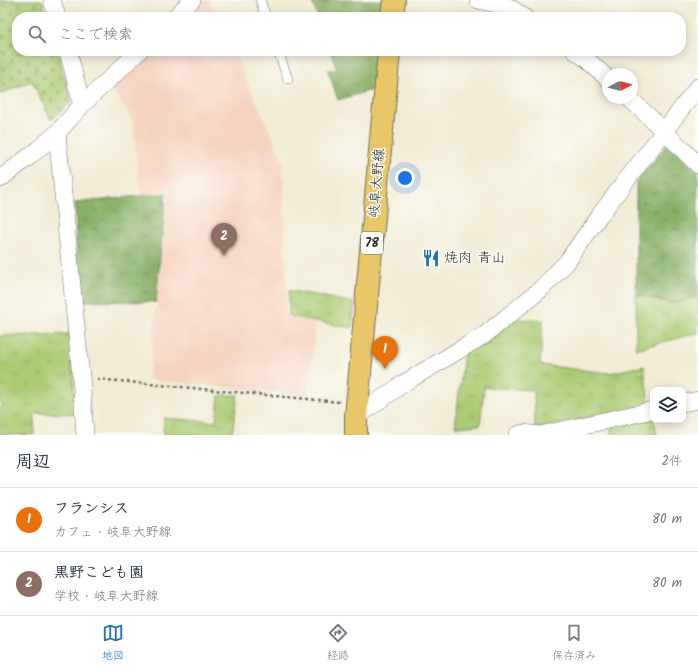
<!DOCTYPE html>
<html lang="ja">
<meta charset="utf-8">
<style>
:root{--surface:#fff;--page:#f6f6f7;--text:#1f2937;--muted:#747a83;--line:#e0e1e3;--accent:#1f6fb2}
body{margin:0;font-family:Kalam,"Klee One",sans-serif;background:var(--page);color:var(--text)}
.controls{position:absolute;right:12px;bottom:12px;display:grid;overflow:hidden;border-radius:8px;box-shadow:0 2px 10px #0003}
.controls button{width:36px;height:36px;display:grid;place-items:center;padding:0;border:0;border-bottom:1px solid var(--line);background:var(--surface);color:var(--text);font:20px sans-serif}
.compass{position:absolute;left:602px;top:68px;width:36px;height:36px;border-radius:50%;background:var(--surface);box-shadow:0 2px 10px #0003;rotate:83deg}
.you{position:absolute;left:405px;top:178px;width:14px;height:14px;margin:-10px;border:3px solid #fff;border-radius:50%;background:#1a73e8;box-shadow:0 0 0 6px #1a73e833}
.badge{display:grid;place-items:center;width:26px;height:26px;border-radius:50%;background:var(--accent);color:#fff;font-size:13px;font-weight:700}
.pin{position:absolute;translate:-50% -33px;filter:drop-shadow(0 1px 2px #0008)}
.pin::after{content:'';position:absolute;top:21px;width:14px;height:12px;background:inherit;clip-path:polygon(0 0,100% 0,50% 100%)}
.list{margin:0;padding:0;list-style:none}
h2{display:flex;justify-content:space-between;align-items:center;height:52px;margin:0;padding:0 16px;font-size:17px}
h2 small{font-size:13px;font-weight:400;color:var(--muted)}
.list li{display:grid;grid-template-columns:26px 1fr auto;gap:12px;align-items:center;box-sizing:border-box;height:64px;padding:0 16px;border-top:1px solid var(--line)}
.list b{display:block;font-size:15px;white-space:nowrap}
.list p{margin:0;font-size:13px;white-space:nowrap;color:var(--muted)}
.list em{font-size:13px;font-style:normal;color:var(--muted)}
.icon{flex:none;width:22px;height:22px;fill:none;stroke:currentColor;stroke-width:2;stroke-linecap:round;stroke-linejoin:round}
.map{position:relative;flex:none;width:698px;height:435px;overflow:hidden}
.search{position:absolute;background:var(--surface);box-shadow:0 2px 10px #0003;left:12px;right:12px;top:12px;height:44px;display:flex;align-items:center;gap:10px;box-sizing:border-box;padding:0 14px;border-radius:16px;color:var(--muted);font-size:15px}
.sheet{height:180px;background:var(--surface)}
nav{display:flex;justify-content:space-around;align-items:center;box-sizing:border-box;height:56px;border-top:1px solid var(--line);background:var(--surface);font-size:11px;color:var(--muted)}
nav a{display:grid;justify-items:center;gap:2px}
nav .on{color:var(--accent)}
.map>svg:first-child{display:block}
.built{fill:#f4d3c0}
.grass{fill:url(#grass-tufts);stroke:#6b7c50}
.forest{fill:url(#forest-crowns);stroke:#5a6e48}
.cemetery{fill:url(#cemetery-stones);stroke:#6b7c50}
.lines{fill:none;stroke-linecap:round;stroke-linejoin:round}
.lane-casing{stroke:#706f66;stroke-width:10}
.street-casing{stroke:#706f66;stroke-width:18}
.primary-casing{stroke:#706f66;stroke-width:24}
.path{stroke:#706f66;stroke-width:2.5;stroke-dasharray:3 3;stroke-linecap:butt}
.lane{stroke:#fff;stroke-width:9}
.street{stroke:#fff;stroke-width:17}
.primary{stroke:#e9c769;stroke-width:22}
.labels{text-anchor:middle;dominant-baseline:central;stroke-width:3;stroke-linejoin:round;paint-order:stroke}
.shield{fill:#fdfcf7;stroke:#6a6a68;stroke-width:1}
.shield-label{font-size:13px;font-weight:bold;fill:#2b2b2b}
.street-label{font-size:14px;fill:#2b2b2b;stroke:#fdfcf7}
.poi-label{font-size:14px;fill:#2b2b2b;stroke:#fdfcf7;text-anchor:start}
</style>
<div class="map">
<svg width="698" height="435" viewBox="0 0 698 435">
<defs>
<pattern id="grass-tufts" width="24" height="20" patternUnits="userSpaceOnUse"><rect width="24" height="20" fill="#abcc75"/><path d="M3 7l-1-3M5 7V3M7 7l1-3M15 17l-1-3M17 17v-4M19 17l1-3" fill="none" stroke="#93af65"/></pattern>
<pattern id="forest-crowns" width="20" height="18" patternUnits="userSpaceOnUse"><rect width="20" height="18" fill="#88b066"/><path d="M2 6a3 3 0 1 1 6 0M12 15a3 3 0 1 1 6 0" fill="none" stroke="#6f8f54"/></pattern>
<pattern id="cemetery-stones" width="16" height="16" patternUnits="userSpaceOnUse"><rect width="16" height="16" fill="#abcc75"/><path d="M2 7V4a2 2 0 0 1 4 0v3zM10 15v-3a2 2 0 0 1 4 0v3z" fill="#93af65"/></pattern>
</defs>
<rect width="100%" height="100%" fill="#fdfcf7"/>
<filter id="ink" filterUnits="userSpaceOnUse"><feTurbulence type="fractalNoise" baseFrequency=".025" numOctaves="2"/><feDisplacementMap in="SourceGraphic" scale="8" xChannelSelector="R" yChannelSelector="G"/><feConvolveMatrix kernelMatrix="1 2 1 2 8 2 1 2 1" color-interpolation-filters="sRGB"/></filter>
<filter id="wash" filterUnits="userSpaceOnUse"><feTurbulence type="fractalNoise" baseFrequency=".012" numOctaves="4" result="noise"/><feDisplacementMap in="SourceGraphic" scale="16" xChannelSelector="R" yChannelSelector="G"/><feGaussianBlur stdDeviation="0.9" result="paint"/><feColorMatrix in="noise" values="0 0 0 0 0 0 0 0 0 0 0 0 0 0 0 0 0 1.4 0 .05"/><feComposite in="paint" operator="in"/></filter>
<g filter="url(#wash)">
<rect width="100%" height="100%" fill="#f1ecd5"/>
<!-- built -->
<g class="built">
<polygon points="201,0 210,0 218,17 183,17"/>
<polygon points="148,51 233,51 283,161 287,317 316,322 308,395 149,380 168,191 140,195 133,121 111,87"/>
</g>
<!-- grass -->
<g class="grass">
<polygon points="289,290 355,303 352,328 289,316"/>
<polygon points="636,294 673,304 698,296 698,333 636,349"/>
<polygon points="511,319 543,320 540,365 609,373 644,366 649,406 535,429 534,390 484,387 480,425 455,427 464,352"/>
<polygon points="71,334 75,414 35,413 34,435 0,435 0,336"/>
<polygon points="238,395 232,435 163,435 164,418 216,422 219,396"/>
<polygon points="653,415 653,420 654,420 657,435 611,435 611,425"/>
</g>
<!-- forest -->
<g class="forest">
<polygon points="311,0 384,0 383,17 318,17"/>
<polygon points="330,51 381,51 378,88 338,100 328,70 337,70"/>
<polygon points="671,140 698,168 698,296 673,304 636,294 636,182"/>
<polygon points="166,193 156,302 78,301 75,203"/>
</g>
<!-- cemetery -->
<polygon class="cemetery" points="0,0 42,0 47,17 17,17 17,51 57,51 72,102 51,120 32,81 0,94"/>
</g>
<g filter="url(#ink)">
<g class="lines">
<!-- lane casing -->
<g class="lane-casing">
<g id="lane">
<polyline points="260,0 266,17"/>
<polyline points="278,51 288,79"/>
</g>
</g>
<!-- street casing -->
<g class="street-casing">
<g id="street">
<polyline points="52,0 57,17"/>
<polyline points="478,0 509,7 524,17"/>
<polyline points="175,17 192,0"/>
<polyline points="68,51 82,105"/>
<polyline points="575,51 584,57 608,79"/>
<polyline points="629,98 664,131 698,165"/>
<polyline points="57,133 81,377 85,435"/>
<polyline points="0,179 30,156 57,133 82,105 139,51"/>
<polyline points="683,403 698,400"/>
<polyline points="356,417 404,383 486,334 541,289 567,262 599,216 698,87"/>
<polyline points="517,435 523,433 540,435 653,410"/>
</g>
</g>
<!-- primary casing -->
<g class="primary-casing">
<g id="primary">
<polyline points="392,17 394,0"/>
<polyline points="356,435 356,417 389,51"/>
</g>
</g>
<!-- path -->
<polyline class="path" points="97,379 339,402"/>
<!-- lane -->
<use href="#lane" class="lane"/>
<!-- street -->
<use href="#street" class="street"/>
<!-- primary -->
<use href="#primary" class="primary"/>
</g>
</g>
<!-- icons -->
<defs>
<g id="restaurant-bare" transform="scale(1.38)"><path d="M-5-6h1v4h1v-4h1v4h1v-4h1v5L-1.5 .5V6h-2V.5L-5-1ZM5-6V6H3V1.5H1.5Q1.5-4 5-6Z" fill="#1f6fb2" stroke="#fdfcf7" stroke-width="2.5" paint-order="stroke"/></g>
</defs>
<g fill-rule="evenodd">
<use href="#restaurant-bare" x="431" y="258"/>
</g>
<g class="labels">
<!-- shield labels -->
<rect class="shield" x="361" y="232" width="22" height="22" rx="3"/>
<g class="shield-label">
<text x="372" y="243">78</text>
</g>
<!-- street labels -->
<g class="street-label">
<text transform="translate(377 183) rotate(-85)">岐阜大野線</text>
</g>
<!-- poi labels -->
<g class="poi-label">
<text x="444" y="258">焼肉 青山</text>
</g>
</g>
</svg>
<div class="controls">
<button><svg class="icon" aria-label="layers" viewBox="0 0 24 24"><path d="M12 4l9 5-9 5-9-5zM3 14l9 5 9-5"/></svg></button>
</div>
<svg class="compass" viewBox="-18 -18 36 36"><path d="M0-13l5 13h-10z" fill="#e53935"/><path d="M0 13l5-13h-10z" fill="#747a83"/></svg>
<div class="you"></div>
<div class="pin badge" style="left:385px;top:369px;background:#e8710a">1</div>
<div class="pin badge" style="left:224px;top:256px;background:#8d6e63">2</div>
<div class="search"><svg class="icon" aria-label="search" viewBox="0 0 24 24"><circle cx="10" cy="10" r="6"/><path d="M15 15l6 6"/></svg>ここで検索</div>
</div>
<section class="sheet">
<h2>周辺<small>2件</small></h2>
<ul class="list">
<li><span class="badge" style="background:#e8710a">1</span><div><b>フランシス</b><p>カフェ · 岐阜大野線</p></div><em>80 m</em></li>
<li><span class="badge" style="background:#8d6e63">2</span><div><b>黒野こども園</b><p>学校 · 岐阜大野線</p></div><em>80 m</em></li>
</ul>
</section>
<nav>
<a class="on"><svg class="icon" aria-label="map" viewBox="0 0 24 24"><path d="M3 6l6-2 6 2 6-2v14l-6 2-6-2-6 2zM9 4v14M15 6v14"/></svg>地図</a>
<a><svg class="icon" aria-label="directions" viewBox="0 0 24 24"><path d="M12 3l9 9-9 9-9-9zM9 14v-3h6M13 9l2 2-2 2"/></svg>経路</a>
<a><svg class="icon" aria-label="saved" viewBox="0 0 24 24"><path d="M7 4h10v16l-5-4-5 4z"/></svg>保存済み</a>
</nav>
